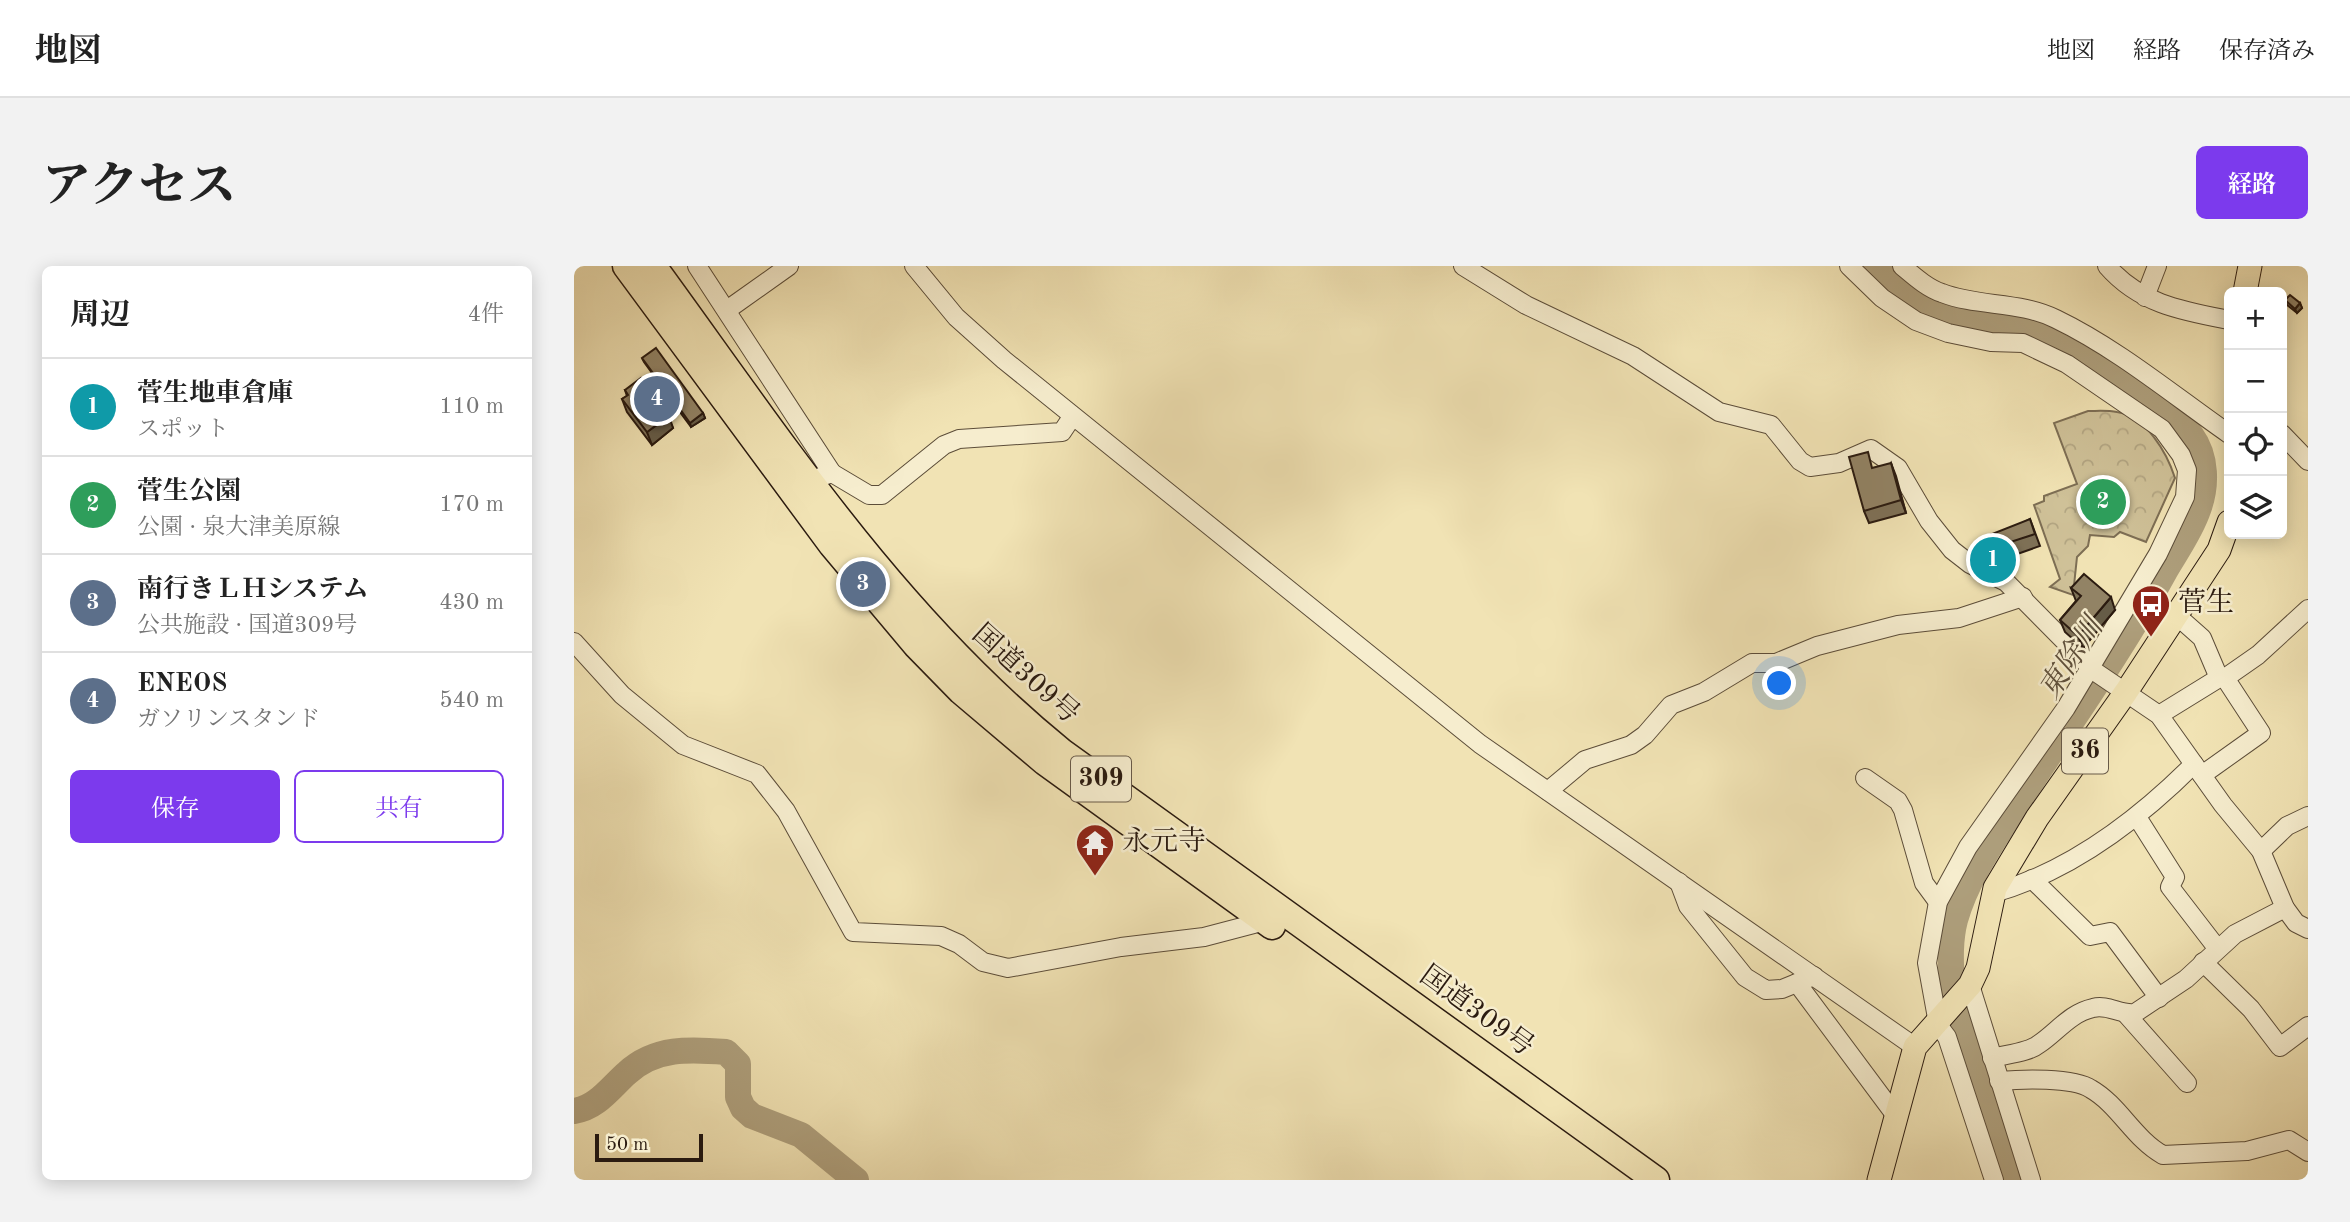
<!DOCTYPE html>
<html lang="ja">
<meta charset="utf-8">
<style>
:root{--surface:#fff;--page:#f2f2f2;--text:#222;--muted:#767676;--line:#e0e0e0;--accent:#7c3aed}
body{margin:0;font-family:"Old Standard TT","Noto Serif JP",serif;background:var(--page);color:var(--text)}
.controls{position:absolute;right:21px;top:21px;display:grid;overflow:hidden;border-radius:10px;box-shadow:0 4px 18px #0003}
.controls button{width:63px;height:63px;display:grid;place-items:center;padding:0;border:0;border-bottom:2px solid var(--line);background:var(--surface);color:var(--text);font:35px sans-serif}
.scale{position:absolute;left:21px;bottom:18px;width:108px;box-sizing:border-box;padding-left:7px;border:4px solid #2b1b10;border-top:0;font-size:19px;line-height:24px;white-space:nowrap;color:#2b1b10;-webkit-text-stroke:5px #f6edce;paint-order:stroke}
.you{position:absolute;left:1206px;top:418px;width:24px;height:24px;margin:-18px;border:5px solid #fff;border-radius:50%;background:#1a73e8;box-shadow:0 0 0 10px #1a73e833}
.badge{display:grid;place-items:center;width:46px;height:46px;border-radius:50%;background:var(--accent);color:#fff;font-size:23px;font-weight:700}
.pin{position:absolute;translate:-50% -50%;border:4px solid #fff;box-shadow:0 2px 7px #0006}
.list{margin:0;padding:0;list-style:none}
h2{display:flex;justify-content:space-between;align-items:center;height:91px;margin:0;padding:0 28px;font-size:30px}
h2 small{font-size:23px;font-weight:400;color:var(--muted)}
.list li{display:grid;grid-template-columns:46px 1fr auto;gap:21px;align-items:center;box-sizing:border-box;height:98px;padding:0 28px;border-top:2px solid var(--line)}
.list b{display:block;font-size:26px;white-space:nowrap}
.list p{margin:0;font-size:23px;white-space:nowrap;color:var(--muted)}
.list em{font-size:23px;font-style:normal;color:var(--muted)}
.actions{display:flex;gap:14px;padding:21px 28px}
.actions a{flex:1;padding:16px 0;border:2px solid var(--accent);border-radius:10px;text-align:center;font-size:24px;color:var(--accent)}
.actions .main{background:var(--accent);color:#fff}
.icon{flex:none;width:38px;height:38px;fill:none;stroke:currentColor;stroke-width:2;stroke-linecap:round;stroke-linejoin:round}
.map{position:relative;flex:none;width:1734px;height:914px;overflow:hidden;border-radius:10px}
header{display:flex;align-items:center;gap:42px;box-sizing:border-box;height:98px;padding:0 35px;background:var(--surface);border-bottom:2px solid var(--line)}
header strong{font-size:33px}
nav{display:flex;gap:38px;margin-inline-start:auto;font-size:24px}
.intro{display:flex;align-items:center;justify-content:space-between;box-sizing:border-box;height:168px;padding:0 42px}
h1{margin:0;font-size:49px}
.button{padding:18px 32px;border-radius:10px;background:var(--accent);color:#fff;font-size:24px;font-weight:700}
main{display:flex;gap:42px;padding:0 42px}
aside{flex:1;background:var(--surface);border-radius:10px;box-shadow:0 4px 18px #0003}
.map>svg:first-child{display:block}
.park{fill:url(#park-crowns);stroke:#7d6e54;stroke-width:2}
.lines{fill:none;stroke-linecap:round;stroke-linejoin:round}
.river{stroke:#ae9f7c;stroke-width:26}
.minor-casing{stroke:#5c4d39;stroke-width:20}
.major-casing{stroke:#2b1b10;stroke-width:25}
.highway-casing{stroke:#2b1b10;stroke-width:29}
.minor{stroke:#f6edce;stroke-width:18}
.major{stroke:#f1e3b4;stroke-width:23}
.highway{stroke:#f1e3b4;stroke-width:26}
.wall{fill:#7e7157;stroke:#2b1b10;stroke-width:2}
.shaded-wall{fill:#665c47;stroke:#2b1b10;stroke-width:2}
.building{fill:#928365;stroke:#2b1b10;stroke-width:2}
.labels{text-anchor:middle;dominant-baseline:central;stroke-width:5;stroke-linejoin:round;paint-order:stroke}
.shield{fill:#f6edce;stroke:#685a49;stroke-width:2}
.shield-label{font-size:26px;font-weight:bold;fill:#2b1b10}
.poi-label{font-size:28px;fill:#2b1b10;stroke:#f6edce;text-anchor:start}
.street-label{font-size:28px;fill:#2b1b10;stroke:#f6edce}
.water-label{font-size:30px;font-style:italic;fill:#5f503b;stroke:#f6edce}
</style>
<header>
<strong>地図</strong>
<nav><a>地図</a><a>経路</a><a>保存済み</a></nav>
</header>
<div class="intro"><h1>アクセス</h1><a class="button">経路</a></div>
<main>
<aside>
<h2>周辺<small>4件</small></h2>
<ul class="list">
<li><span class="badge" style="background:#0f9aa8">1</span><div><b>菅生地車倉庫</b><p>スポット</p></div><em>110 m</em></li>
<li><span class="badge" style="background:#2e9e5b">2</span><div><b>菅生公園</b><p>公園 · 泉大津美原線</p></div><em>170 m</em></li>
<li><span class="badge" style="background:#5c6f8a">3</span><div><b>南行きＬＨシステム</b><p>公共施設 · 国道309号</p></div><em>430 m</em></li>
<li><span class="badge" style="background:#5c6f8a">4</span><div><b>ENEOS</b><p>ガソリンスタンド</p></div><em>540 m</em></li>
</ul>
<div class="actions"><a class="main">保存</a><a>共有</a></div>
</aside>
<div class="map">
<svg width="1734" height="914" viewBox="0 0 1734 914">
<defs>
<pattern id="park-crowns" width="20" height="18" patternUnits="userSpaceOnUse" patternTransform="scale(1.75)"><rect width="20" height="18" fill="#cfc198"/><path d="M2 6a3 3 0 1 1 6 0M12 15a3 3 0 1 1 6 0" fill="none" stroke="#b2a582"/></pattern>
</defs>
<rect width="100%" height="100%" fill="#f1e3b4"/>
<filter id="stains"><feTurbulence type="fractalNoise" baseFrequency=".00286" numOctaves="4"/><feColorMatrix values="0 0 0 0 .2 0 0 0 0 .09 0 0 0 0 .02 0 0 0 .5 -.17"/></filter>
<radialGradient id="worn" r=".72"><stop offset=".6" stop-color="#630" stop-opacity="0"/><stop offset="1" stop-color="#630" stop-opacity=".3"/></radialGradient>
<!-- park -->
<path class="park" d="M1514,145C1523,145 1533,144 1543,146C1572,150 1593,187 1601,212L1572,276L1546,266L1540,271L1516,269L1514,280L1503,291L1499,329L1476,321L1486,313L1460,239L1470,235V230L1503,218L1480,157Z"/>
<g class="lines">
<!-- river -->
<g class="river">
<path d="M1302,0C1348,58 1407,48 1470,66C1496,74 1601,147 1617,169C1633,191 1633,220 1624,244C1617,265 1602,286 1591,305C1548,384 1495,458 1446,533C1422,571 1393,611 1381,654C1375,677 1377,700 1378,723L1443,914"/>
<path d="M0,845C23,842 37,821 53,807C81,781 116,783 152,786L164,798V831L169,842L178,850L227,869L282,914"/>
</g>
<!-- minor casing -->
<g class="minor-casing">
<g id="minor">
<polyline points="123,0 258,207"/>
<polyline points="340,0 382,51 430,94 906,478 1341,781"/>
<polyline points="889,0 952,39 1059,90 1145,146 1197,159 1226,195 1236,201 1265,197 1297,183 1324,202 1355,255 1378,284 1396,298 1432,316 1520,405 1585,449 1649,539 1687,585 1711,642 1722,657 1734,663"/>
<polyline points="1275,0 1308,32 1342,55 1374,67 1417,76 1449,77 1493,98 1588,163 1607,189 1613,204 1611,231 1584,288 1492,442 1394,581 1364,636 1353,697 1363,752"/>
<path d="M1328,0C1340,10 1353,22 1368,27C1404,41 1446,35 1482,53C1544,83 1599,129 1655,168"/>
<path d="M1533,0C1566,38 1608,45 1655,54"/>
<polyline points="1571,31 1583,0"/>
<polyline points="153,44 215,0"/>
<polyline points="1708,168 1734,195"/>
<polyline points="235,215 258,207 295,229 308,229 370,179 385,173 488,166 498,151"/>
<polyline points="1602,349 1628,372 1645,412"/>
<polyline points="0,376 48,429 109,479 183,508 212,545 279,666 367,670 385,678 409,696 434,702 547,681 630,671 691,655 695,651"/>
<polyline points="1585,449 1645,412 1651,412 1684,389 1734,343"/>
<polyline points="1628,509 1687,467 1651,412"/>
<polyline points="1291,512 1324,535 1329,544 1350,617 1364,636"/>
<polyline points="974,525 1011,494 1057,479 1071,469 1097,439 1130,426 1178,397 1202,397 1243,380 1324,359 1385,352 1449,331"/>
<polyline points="1563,551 1601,611 1596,621 1643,682"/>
<polyline points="1687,585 1713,560 1734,550"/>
<polyline points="1458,613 1516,670 1536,666 1585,732"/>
<polyline points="1105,616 1114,640 1171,711 1192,724 1208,723 1240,710"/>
<path d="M1420,627C1497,605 1564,554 1620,498"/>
<polyline points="1629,696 1677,743 1706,781 1734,760"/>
<polyline points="1223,717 1322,850"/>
<polyline points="1396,719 1457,914"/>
<polyline points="1552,748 1613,817"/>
<polyline points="1361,755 1373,771 1420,914"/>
<path d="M1418,792C1432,788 1454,787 1465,778C1483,766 1496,747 1519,742C1534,738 1546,749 1561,747L1612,713L1661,668L1711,642"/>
<path d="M1425,815C1447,813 1499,811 1517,823C1545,839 1560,873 1589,889L1673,885L1715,874L1734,886"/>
</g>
</g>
<!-- major casing -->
<g class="major-casing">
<g id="major">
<polyline points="1671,26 1676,0"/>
<polyline points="1305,914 1341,781 1396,719 1404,702 1421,622 1463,552 1552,426 1645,284 1655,256"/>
</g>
</g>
<!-- highway casing -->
<g class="highway-casing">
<g id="highway">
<polyline points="52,0 258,279 342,379 387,425 471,496 698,660"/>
<path d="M79,0C206,174 319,349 488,486L1082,914"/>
</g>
</g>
<!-- minor -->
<use href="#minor" class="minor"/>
<!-- major -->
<use href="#major" class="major"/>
<!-- highway -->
<use href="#highway" class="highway"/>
</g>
<!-- wall -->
<g class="wall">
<polygon points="1711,34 1726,37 1728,42 1723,47 1713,39"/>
<polygon points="68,92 129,147 131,152 117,161 94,130 85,136 99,162 78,179 53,146 48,133 53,130 51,124 76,125 86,118 70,96"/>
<polygon points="1317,197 1332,247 1295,257 1290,245"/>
<polygon points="1456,253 1466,280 1429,293 1425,302 1409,295 1404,282"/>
<polygon points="1497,322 1541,344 1509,382 1491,366 1486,354 1502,335"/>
</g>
<!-- shaded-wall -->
<g class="shaded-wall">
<polygon points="1726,37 1728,42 1723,47 1721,43"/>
<polygon points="93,125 94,130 82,139 80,134"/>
<polygon points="129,147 131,152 117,161 116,157"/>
<polygon points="95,150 99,162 78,179 73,166"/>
<polygon points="1317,197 1322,210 1332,247 1327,234"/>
<polygon points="1424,280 1429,293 1425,302 1421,290"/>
<polygon points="1537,331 1541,344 1509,382 1504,370"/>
</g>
<!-- building -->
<g class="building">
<polygon points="1716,29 1726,37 1721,43 1711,34"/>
<polygon points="82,82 129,147 116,157 93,125 82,133 76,125 87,118 68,92"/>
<polygon points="67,112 95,150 73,166 48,133 54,129 51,124"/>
<polygon points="1294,186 1298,202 1317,197 1327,234 1290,245 1275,191"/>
<polygon points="1456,253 1461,268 1424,280 1421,290 1404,282 1408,272"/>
<polygon points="1510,308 1537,331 1504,370 1486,354 1507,330 1497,322"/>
</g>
<!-- icons -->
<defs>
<g id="bus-pin" transform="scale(2.0125)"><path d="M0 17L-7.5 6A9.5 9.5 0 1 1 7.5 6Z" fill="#8f2418" stroke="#f6edce"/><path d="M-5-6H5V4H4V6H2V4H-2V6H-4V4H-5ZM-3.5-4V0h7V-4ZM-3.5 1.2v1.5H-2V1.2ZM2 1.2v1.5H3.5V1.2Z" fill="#fff"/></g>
<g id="temple-pin" transform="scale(2.0125)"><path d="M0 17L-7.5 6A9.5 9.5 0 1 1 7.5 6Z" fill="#8f2418" stroke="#f6edce"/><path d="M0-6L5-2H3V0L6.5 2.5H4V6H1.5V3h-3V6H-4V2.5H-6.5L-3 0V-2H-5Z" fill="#fff"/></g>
</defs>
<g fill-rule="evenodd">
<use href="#bus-pin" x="1577" y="338"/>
<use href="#temple-pin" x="521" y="577"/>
</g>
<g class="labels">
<!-- shield labels -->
<g class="shield">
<rect x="1488" y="462.5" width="46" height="45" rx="5"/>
<rect x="497" y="490.5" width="60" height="45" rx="5"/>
</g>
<g class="shield-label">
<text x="1511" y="485">36</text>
<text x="527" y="513">309</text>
</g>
<!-- poi labels -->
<g class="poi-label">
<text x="1604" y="338">菅生</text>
<text x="548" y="577">永元寺</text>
</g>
<!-- street labels -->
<g class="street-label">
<text transform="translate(451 409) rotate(42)">国道309号</text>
<text transform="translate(902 746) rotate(36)">国道309号</text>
</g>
<!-- water labels -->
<g class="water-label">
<text transform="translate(1498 393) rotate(-57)">東除川</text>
</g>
</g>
<rect width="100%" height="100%" filter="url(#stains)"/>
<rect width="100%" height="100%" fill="url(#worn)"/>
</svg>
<div class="controls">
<button>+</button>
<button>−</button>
<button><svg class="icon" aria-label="locate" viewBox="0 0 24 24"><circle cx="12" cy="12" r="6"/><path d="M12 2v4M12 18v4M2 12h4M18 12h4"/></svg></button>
<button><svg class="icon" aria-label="layers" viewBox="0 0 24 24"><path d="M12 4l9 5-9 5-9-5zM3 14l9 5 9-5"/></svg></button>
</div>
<div class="scale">50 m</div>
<div class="you"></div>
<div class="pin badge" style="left:1419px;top:294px;background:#0f9aa8">1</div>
<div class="pin badge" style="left:1529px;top:236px;background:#2e9e5b">2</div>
<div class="pin badge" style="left:289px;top:318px;background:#5c6f8a">3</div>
<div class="pin badge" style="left:83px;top:133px;background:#5c6f8a">4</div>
</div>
</main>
